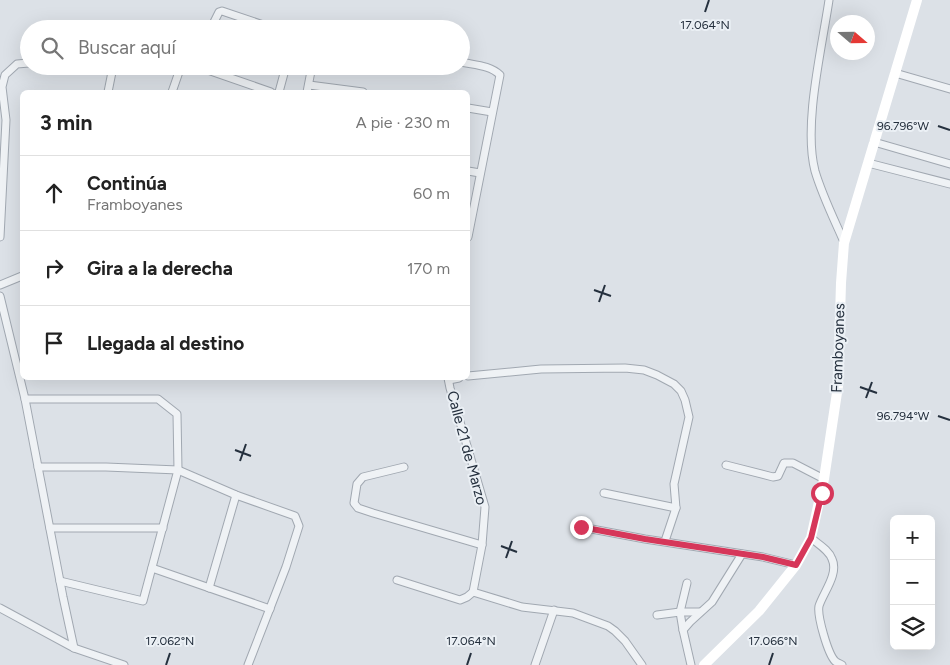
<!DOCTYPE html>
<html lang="es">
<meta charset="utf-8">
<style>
:root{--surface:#fff;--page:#f6f6f6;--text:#222;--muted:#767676;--line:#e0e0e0}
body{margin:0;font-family:Figtree,sans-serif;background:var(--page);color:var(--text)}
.controls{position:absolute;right:15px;bottom:15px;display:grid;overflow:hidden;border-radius:8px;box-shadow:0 5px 20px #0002}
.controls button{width:45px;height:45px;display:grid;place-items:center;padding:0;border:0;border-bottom:1px solid var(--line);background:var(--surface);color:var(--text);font:25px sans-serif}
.compass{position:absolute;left:830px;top:15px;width:45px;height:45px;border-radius:50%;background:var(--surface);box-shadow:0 5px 20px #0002;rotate:110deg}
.stop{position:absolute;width:15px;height:15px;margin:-11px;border:4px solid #d6375a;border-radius:50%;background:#fff}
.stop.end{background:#d6375a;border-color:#fff;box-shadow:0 1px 5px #0008}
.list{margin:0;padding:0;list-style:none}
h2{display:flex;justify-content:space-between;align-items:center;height:65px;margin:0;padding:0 20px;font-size:21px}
h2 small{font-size:16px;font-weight:400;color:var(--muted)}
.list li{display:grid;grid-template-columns:32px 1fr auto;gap:15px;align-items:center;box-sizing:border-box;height:75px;padding:0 20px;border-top:1px solid var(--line)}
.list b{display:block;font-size:19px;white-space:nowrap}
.list p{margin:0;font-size:16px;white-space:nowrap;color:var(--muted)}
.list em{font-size:16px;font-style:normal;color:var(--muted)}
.icon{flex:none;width:28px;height:28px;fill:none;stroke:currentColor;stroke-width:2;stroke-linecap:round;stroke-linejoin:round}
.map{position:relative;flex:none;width:950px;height:665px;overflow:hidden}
.search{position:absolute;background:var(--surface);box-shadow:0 5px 20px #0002;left:20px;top:20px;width:450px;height:55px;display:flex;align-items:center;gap:12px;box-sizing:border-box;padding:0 18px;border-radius:28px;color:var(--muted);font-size:19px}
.panel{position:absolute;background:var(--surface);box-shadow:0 5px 20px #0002;left:20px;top:90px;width:450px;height:290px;border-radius:8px}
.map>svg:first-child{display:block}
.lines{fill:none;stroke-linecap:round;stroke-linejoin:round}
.minor-casing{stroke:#a1a8b1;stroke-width:9}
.minor{stroke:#eff2f5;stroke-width:7}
.secondary{stroke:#fff;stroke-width:10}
.route{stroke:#d6375a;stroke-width:6}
.ticks{fill:none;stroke:#25303e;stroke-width:2}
.labels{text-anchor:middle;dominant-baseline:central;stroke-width:4;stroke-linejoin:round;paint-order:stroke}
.street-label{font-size:15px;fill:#25303e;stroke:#ebf0f5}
.ticks-label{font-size:12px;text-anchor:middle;fill:#25303e;stroke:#ebf0f5;stroke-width:4;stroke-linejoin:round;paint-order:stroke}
</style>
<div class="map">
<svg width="950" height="665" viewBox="0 0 950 665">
<rect width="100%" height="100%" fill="#dce1e7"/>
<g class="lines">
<!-- minor casing -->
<g class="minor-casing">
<g id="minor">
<path d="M829,0C822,48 803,125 815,171C822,195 834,219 844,242"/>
<polyline points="213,24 219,12 222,11 275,29"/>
<path d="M461,62C474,65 490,65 500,75L468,237"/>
<polyline points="196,66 271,92"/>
<polyline points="895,73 950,89"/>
<polyline points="309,85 363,92"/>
<polyline points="108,92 112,72 109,66"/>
<polyline points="172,92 180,69 185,66"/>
<polyline points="279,92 286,66"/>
<polyline points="307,92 312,66"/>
<polyline points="468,108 492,112"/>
<polyline points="874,142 950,164"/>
<polyline points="868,163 950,184"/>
<polyline points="468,171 480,173"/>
<polyline points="0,237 6,120 2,87 5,75 17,64 29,63"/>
<polyline points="0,285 22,276"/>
<polyline points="0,296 25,399 63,597 74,648"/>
<polyline points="468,376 541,369 625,368 644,370 657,375 674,384 681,391 685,400 689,417 674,484 676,508 665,541"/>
<polyline points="448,378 450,388 485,507 482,545 473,592"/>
<polyline points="449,380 459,378"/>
<polyline points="25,399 158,399 177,414 178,470 143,601 60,581"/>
<polyline points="726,465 773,477 778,476 784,463 793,463 824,479"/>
<polyline points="38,467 106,467 178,470 236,495 295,516 299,526 286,567 248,665"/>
<polyline points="404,467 363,477 357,484 354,503 358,508 373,513 482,545"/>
<polyline points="604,493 676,508"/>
<polyline points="581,527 645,539 763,557 796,565"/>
<polyline points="50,528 163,528"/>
<path d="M811,538C818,544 829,550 832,559C839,574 823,593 819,606C817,616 828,654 835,661C836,662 840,664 842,665"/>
<polyline points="152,568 270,609"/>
<polyline points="397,580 460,600 467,597 473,592"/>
<polyline points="209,588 236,495"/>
<polyline points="473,592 522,607 573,613 608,626 615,631 625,641 642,665"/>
<polyline points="0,608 74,648 124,665"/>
<polyline points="657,615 680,612 700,612"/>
<polyline points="683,630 680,612 687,583"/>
<polyline points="535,665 554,610"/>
<polyline points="691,665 683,630 690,622 712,602 742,554"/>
</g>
</g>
<!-- minor -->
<use href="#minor" class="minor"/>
<!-- secondary -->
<polyline class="secondary" points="704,665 759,611 796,565 811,538 824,479 838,386 841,283 844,243 917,0"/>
</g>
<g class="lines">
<!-- route -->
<polyline class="route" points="581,527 645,539 763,557 796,565 811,538 822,493"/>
</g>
<!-- ticks -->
<path class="ticks" d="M705,12L709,0M938,126L950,130M594,290L611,296M599,302L605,285M860,387L877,393M866,398L872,382M938,416L950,420M235,450L251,456M240,461L246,444M501,546L517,552M506,558L512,541M166,665L170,653M467,665L471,653M769,665L773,653"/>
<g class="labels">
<!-- street labels -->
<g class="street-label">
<text transform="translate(838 348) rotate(-88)">Framboyanes</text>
<text transform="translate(467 448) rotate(75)">Calle 21 de Marzo</text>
</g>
</g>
<g class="ticks-label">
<text x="705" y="29">17.064°N</text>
<text x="903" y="130">96.796°W</text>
<text x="903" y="420">96.794°W</text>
<text x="170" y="645">17.062°N</text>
<text x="471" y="645">17.064°N</text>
<text x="773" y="645">17.066°N</text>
</g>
</svg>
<div class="controls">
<button>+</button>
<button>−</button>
<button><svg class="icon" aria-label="layers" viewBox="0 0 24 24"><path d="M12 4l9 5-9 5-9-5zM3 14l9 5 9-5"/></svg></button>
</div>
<svg class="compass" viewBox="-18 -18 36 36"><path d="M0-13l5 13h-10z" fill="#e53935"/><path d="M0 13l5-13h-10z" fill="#767676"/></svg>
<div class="stop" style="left:822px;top:493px"></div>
<div class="stop end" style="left:581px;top:527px"></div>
<div class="search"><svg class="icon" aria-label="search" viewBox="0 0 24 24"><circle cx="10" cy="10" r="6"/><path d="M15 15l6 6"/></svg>Buscar aquí</div>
<section class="panel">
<h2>3 min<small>A pie · 230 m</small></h2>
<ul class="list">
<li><svg class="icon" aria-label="ahead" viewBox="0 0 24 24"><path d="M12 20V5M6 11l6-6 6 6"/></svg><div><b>Continúa</b><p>Framboyanes</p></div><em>60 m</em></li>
<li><svg class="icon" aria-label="right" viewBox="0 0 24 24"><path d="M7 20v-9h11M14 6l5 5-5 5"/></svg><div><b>Gira a la derecha</b></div><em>170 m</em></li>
<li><svg class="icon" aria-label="arrive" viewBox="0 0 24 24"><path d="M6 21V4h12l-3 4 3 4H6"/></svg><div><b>Llegada al destino</b></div></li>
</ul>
</section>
</div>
